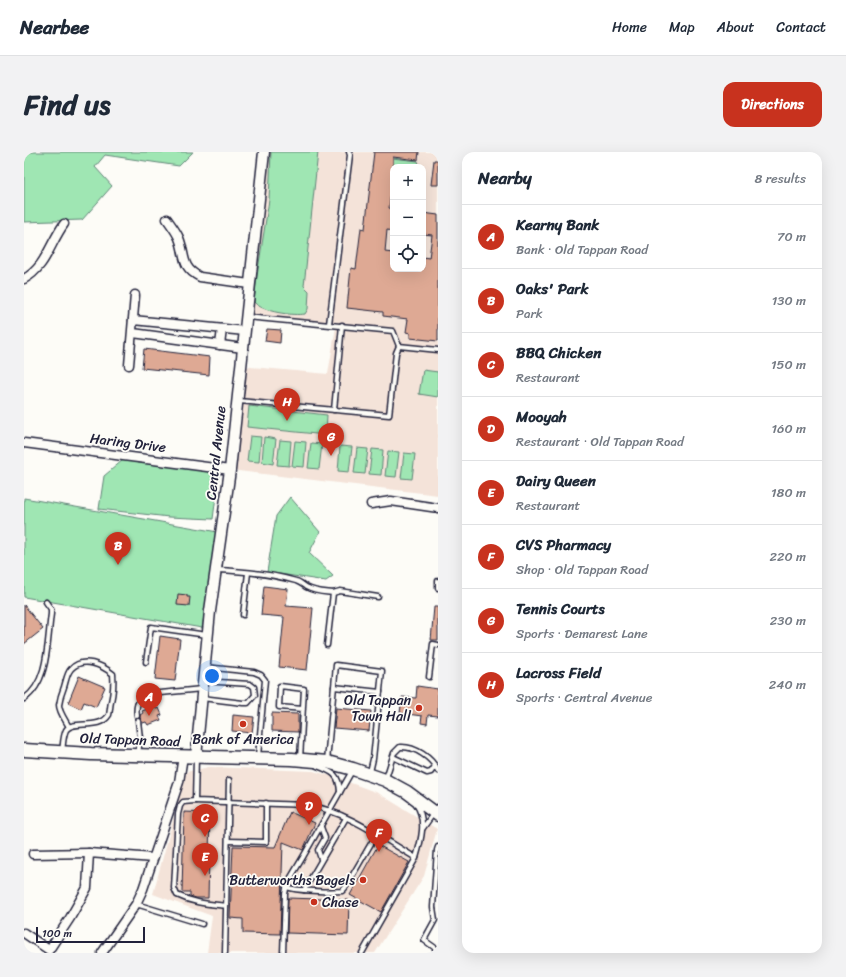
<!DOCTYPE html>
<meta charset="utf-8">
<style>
:root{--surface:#fff;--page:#f2f2f3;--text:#1f2937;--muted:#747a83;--line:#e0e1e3;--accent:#c8321e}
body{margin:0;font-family:Sriracha,sans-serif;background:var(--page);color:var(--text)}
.controls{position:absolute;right:12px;top:12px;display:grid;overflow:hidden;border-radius:8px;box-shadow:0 4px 16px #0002}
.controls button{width:36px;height:36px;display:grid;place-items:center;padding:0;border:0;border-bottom:1px solid var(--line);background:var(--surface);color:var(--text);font:20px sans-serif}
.scale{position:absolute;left:12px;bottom:10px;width:109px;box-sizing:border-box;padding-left:4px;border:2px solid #22223b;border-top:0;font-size:11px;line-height:14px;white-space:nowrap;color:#22223b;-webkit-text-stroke:3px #fdfcf7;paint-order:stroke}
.you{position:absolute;left:188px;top:524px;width:14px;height:14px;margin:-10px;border:3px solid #fff;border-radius:50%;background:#1a73e8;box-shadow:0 0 0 6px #1a73e833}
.badge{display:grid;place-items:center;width:26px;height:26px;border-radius:50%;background:var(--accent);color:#fff;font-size:13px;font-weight:700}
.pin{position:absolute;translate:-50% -33px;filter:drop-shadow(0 1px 2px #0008)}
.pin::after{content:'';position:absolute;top:21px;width:14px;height:12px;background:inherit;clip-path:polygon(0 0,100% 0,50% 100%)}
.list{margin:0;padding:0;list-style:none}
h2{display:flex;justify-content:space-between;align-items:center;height:52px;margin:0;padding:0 16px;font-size:17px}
h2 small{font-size:13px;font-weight:400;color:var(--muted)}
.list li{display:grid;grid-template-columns:26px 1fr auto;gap:12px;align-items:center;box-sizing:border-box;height:64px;padding:0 16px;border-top:1px solid var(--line)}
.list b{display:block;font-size:15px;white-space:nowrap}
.list p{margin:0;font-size:13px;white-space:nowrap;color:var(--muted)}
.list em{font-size:13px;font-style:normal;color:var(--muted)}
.icon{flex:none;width:22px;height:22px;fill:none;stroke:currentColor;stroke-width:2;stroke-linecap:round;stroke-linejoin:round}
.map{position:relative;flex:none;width:414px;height:801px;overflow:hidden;border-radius:12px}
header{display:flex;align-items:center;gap:24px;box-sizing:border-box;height:56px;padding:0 20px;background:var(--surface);border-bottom:1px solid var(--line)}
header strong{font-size:19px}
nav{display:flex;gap:22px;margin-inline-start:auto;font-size:14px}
.intro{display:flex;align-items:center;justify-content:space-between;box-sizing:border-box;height:96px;padding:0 24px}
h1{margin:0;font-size:28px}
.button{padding:10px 18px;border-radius:12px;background:var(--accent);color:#fff;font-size:14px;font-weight:700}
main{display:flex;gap:24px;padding:0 24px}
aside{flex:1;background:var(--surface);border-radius:12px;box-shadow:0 4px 16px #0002}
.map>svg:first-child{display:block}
.built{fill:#f4e3d9;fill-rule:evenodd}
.green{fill:#9fe6b3;stroke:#608477}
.building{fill:#dea994;stroke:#22223b}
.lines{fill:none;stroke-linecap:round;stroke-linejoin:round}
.service-casing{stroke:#22223b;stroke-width:7}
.minor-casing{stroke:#22223b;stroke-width:11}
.tertiary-casing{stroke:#22223b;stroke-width:13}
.secondary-casing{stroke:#22223b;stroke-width:15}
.service{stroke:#fdfcf7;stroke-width:4}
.minor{stroke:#fdfcf7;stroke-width:8}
.tertiary{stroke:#fdfcf7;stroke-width:10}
.secondary{stroke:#fdfcf7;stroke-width:12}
.poi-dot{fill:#c8321e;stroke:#fdfcf7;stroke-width:1.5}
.labels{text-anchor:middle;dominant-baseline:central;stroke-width:3.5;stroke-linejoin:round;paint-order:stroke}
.street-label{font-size:14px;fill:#22223b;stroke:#fdfcf7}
.poi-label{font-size:14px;fill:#22223b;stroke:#fdfcf7;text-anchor:end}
</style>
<header>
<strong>Nearbee</strong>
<nav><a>Home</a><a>Map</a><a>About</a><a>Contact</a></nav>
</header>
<div class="intro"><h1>Find us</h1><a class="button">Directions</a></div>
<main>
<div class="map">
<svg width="414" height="801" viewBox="0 0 414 801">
<rect width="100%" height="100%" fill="#fdfcf7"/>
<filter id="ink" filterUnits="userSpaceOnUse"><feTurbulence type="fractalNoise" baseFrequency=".025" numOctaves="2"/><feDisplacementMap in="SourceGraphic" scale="8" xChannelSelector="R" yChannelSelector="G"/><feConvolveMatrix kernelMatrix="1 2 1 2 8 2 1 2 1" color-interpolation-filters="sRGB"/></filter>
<g filter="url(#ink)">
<!-- built -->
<g class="built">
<path d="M240,0H414V343L206,318L216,214L304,222L312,175L223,165ZM369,15H399V117H369Z"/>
<polygon points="185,615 289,619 308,624 354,641 413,677 400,724 351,801 183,801 188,764 129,742 162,620"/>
</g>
<!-- green -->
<g class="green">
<polygon points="0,0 169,0 155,14 81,3 71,15 88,34 58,68 0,70"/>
<path d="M247,0H294L280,134L285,139L284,157L281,162C269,164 238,160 230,150L233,124L245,48Z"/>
<polygon points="368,6 394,9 396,15 367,14"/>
<polygon points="399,218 414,220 414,245 395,242"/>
<polygon points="225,254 303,263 302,283 223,275"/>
<polygon points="226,284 237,285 235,310 223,309"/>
<polygon points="240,285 252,287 249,312 238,310"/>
<polygon points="256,288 267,289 265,314 253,313"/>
<polygon points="271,289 282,290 280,315 268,314"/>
<polygon points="287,291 298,292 295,317 284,316"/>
<polygon points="316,294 328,295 325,320 314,319"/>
<polygon points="333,296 344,297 341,322 330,321"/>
<polygon points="348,297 359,298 357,323 345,322"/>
<polygon points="364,299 375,300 372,325 361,324"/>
<polygon points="380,301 391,302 388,327 377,326"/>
<polygon points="99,308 195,321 189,367 145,365 75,357 80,324"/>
<polygon points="266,345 296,380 285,401 309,424 302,429 243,420 252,364"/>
<polygon points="0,346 194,380 178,476 0,445"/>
</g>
<!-- building -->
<g class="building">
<polygon points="350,0 395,0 394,8 369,5 369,22 365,56 369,57 369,79 363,78 361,100 369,101 369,117 399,117 399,105 405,106 408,83 399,82 399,61 414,63 414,189 386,186 386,181 382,180 384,167 359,164 359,160 323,156 327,116 332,117 337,76 341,77"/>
<polygon points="410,8 414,8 414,33 407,33"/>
<polygon points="243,177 257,178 256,191 241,189"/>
<polygon points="120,197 186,205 185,223 118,216"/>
<polygon points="240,434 264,437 262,454 289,456 283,518 255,515 260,465 237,463"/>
<polygon points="154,442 163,443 163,445 166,445 165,454 153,453"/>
<polygon points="0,453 19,477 0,492"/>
<polygon points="410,455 414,455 414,488 407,488"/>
<polygon points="136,484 156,487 151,529 131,527"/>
<polygon points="55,524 81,535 72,555 60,550 57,557 44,551"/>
<polygon points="393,534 414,537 414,564 404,563 403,572 397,571 398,564 376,561 378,545 392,546"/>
<polygon points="131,554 132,557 135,556 138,563 135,564 137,568 124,573 122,570 119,571 116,566 116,563 119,561 118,559"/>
<polygon points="312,556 347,559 345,579 310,576"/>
<polygon points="248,561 274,562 274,580 248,579"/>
<polygon points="209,563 230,565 228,581 208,579"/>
<polygon points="160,660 186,661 184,746 172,746 166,744 166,740 158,740"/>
<polygon points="266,660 291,671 279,698 259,690 256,782 219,781 219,767 206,766 209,694 251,695"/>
<polygon points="354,693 385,710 357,760 326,743"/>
<polygon points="264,746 325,748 324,783 263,781"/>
</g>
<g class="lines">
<!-- service casing -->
<g class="service-casing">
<g id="service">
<polyline points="305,172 326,3 325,0"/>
<polyline points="375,194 414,198"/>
<polyline points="215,249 365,263 372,201 375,194 369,179 223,165"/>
<polyline points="310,258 318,173"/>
<path d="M192,418C218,419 247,422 272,429C276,430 279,433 282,435C291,440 300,440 309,441L303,493"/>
<polyline points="414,429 414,436"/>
<polyline points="309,441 316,439 354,445"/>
<polyline points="219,463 224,421"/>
<polyline points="122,510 127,475 183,483"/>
<polyline points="181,515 230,520 237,523 241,528 234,604"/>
<polyline points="405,525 409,492 414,493"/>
<polyline points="310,535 356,540"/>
<polyline points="178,546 219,551 224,551 231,543 230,535 226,532 179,529"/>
<path d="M0,547C25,530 23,490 27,462V457L22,450"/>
<path d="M113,564C111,552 115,545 126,542L178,537"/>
<path d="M38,600C39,593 39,584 42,578C49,567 75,579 85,563C86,559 86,554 87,550C89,541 90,532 89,522C78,513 59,504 47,517C43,521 42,529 40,535C38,540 36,546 35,553C35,560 42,569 45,575"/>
<polyline points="114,603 116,586 114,569"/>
<path d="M172,605L171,649L283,653C322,659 358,686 392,706C397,689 403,668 392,652"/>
<polyline points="369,605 403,621 407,620 411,614"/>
<polyline points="276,607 280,537 256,534 255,555 279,557"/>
<polyline points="303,609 312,513 358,519 349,607 346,620"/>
<path d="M293,614C309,620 315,622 316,640"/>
<path d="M362,626L370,601L376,595C391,594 408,606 414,619"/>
<path d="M171,649L159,650L156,654L154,662L150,736L153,743C169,751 185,752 202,754"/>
<polyline points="297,675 301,686 294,698 297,707"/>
<polyline points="399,676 414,655"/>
<polyline points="204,689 242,690 242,651"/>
<polyline points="414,695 413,698 409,755 411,768 400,788 414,798"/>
<path d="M262,735C272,739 307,740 318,739L321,736L352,683"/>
<polyline points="280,738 322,666"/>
<polyline points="112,752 178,772"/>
<polyline points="201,801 205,628"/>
<polyline points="259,801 261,742 263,732 279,705 328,619"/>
<polyline points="338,801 392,706"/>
</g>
</g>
<!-- minor casing -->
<g class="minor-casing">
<g id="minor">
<path d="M143,67C147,73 152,79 155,86C162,103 156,115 176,125L225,132"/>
<path d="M0,127C22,115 26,91 40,72"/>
<polyline points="109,168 221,179"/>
<polyline points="109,181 219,196"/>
<polyline points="196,193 198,177"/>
<polyline points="105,213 111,143"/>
<polyline points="0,291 206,318"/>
<polyline points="347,352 367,349 414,356"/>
<polyline points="9,702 65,701"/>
<polyline points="0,781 25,798 46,766 63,736 65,701 129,706"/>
<polyline points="78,801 112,752 119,737 155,630 159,604"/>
</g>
</g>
<!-- tertiary casing -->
<g class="tertiary-casing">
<polyline id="tertiary" points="172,605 186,459 206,318 240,0"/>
</g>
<!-- secondary casing -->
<g class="secondary-casing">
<polyline id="secondary" points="0,598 67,602 268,607 303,610 329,617 361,628 383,640 414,663"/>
</g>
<!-- service -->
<use href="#service" class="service"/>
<!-- minor -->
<use href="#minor" class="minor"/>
<!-- tertiary -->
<use href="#tertiary" class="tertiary"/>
<!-- secondary -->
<use href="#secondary" class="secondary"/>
</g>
</g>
<!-- markers -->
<g class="poi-dot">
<circle cx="395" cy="556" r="4"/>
<circle cx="219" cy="572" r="4"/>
<circle cx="339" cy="728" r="4"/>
<circle cx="290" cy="750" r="4"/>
</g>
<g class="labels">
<!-- street labels -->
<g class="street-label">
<text transform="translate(104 291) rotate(7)">Haring Drive</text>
<text transform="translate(192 301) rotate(-84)">Central Avenue</text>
<text transform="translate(106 588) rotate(2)">Old Tappan Road</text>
</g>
<!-- poi labels -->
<g class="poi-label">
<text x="387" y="548">Old Tappan<tspan x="387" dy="16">Town Hall</tspan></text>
<text x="219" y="587" text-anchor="middle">Bank of America</text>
<text x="331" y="728">Butterworths Bagels</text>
<text x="298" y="750" text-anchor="start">Chase</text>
</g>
</g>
</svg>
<div class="controls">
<button>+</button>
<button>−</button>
<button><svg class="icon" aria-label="locate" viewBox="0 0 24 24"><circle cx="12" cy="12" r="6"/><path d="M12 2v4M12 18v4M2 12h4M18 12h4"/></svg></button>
</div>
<div class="scale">100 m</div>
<div class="you"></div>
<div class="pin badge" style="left:125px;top:564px">A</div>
<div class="pin badge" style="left:94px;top:413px">B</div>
<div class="pin badge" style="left:181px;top:685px">C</div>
<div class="pin badge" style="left:285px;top:673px">D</div>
<div class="pin badge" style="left:181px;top:724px">E</div>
<div class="pin badge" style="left:355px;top:700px">F</div>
<div class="pin badge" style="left:307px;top:304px">G</div>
<div class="pin badge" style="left:263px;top:269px">H</div>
</div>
<aside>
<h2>Nearby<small>8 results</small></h2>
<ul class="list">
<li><span class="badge">A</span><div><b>Kearny Bank</b><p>Bank · Old Tappan Road</p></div><em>70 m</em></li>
<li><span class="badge">B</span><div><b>Oaks' Park</b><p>Park</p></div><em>130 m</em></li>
<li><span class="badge">C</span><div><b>BBQ Chicken</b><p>Restaurant</p></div><em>150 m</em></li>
<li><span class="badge">D</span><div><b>Mooyah</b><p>Restaurant · Old Tappan Road</p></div><em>160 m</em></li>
<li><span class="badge">E</span><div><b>Dairy Queen</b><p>Restaurant</p></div><em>180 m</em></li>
<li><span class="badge">F</span><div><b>CVS Pharmacy</b><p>Shop · Old Tappan Road</p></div><em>220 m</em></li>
<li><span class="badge">G</span><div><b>Tennis Courts</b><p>Sports · Demarest Lane</p></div><em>230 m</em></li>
<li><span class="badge">H</span><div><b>Lacross Field</b><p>Sports · Central Avenue</p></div><em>240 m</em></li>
</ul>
</aside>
</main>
